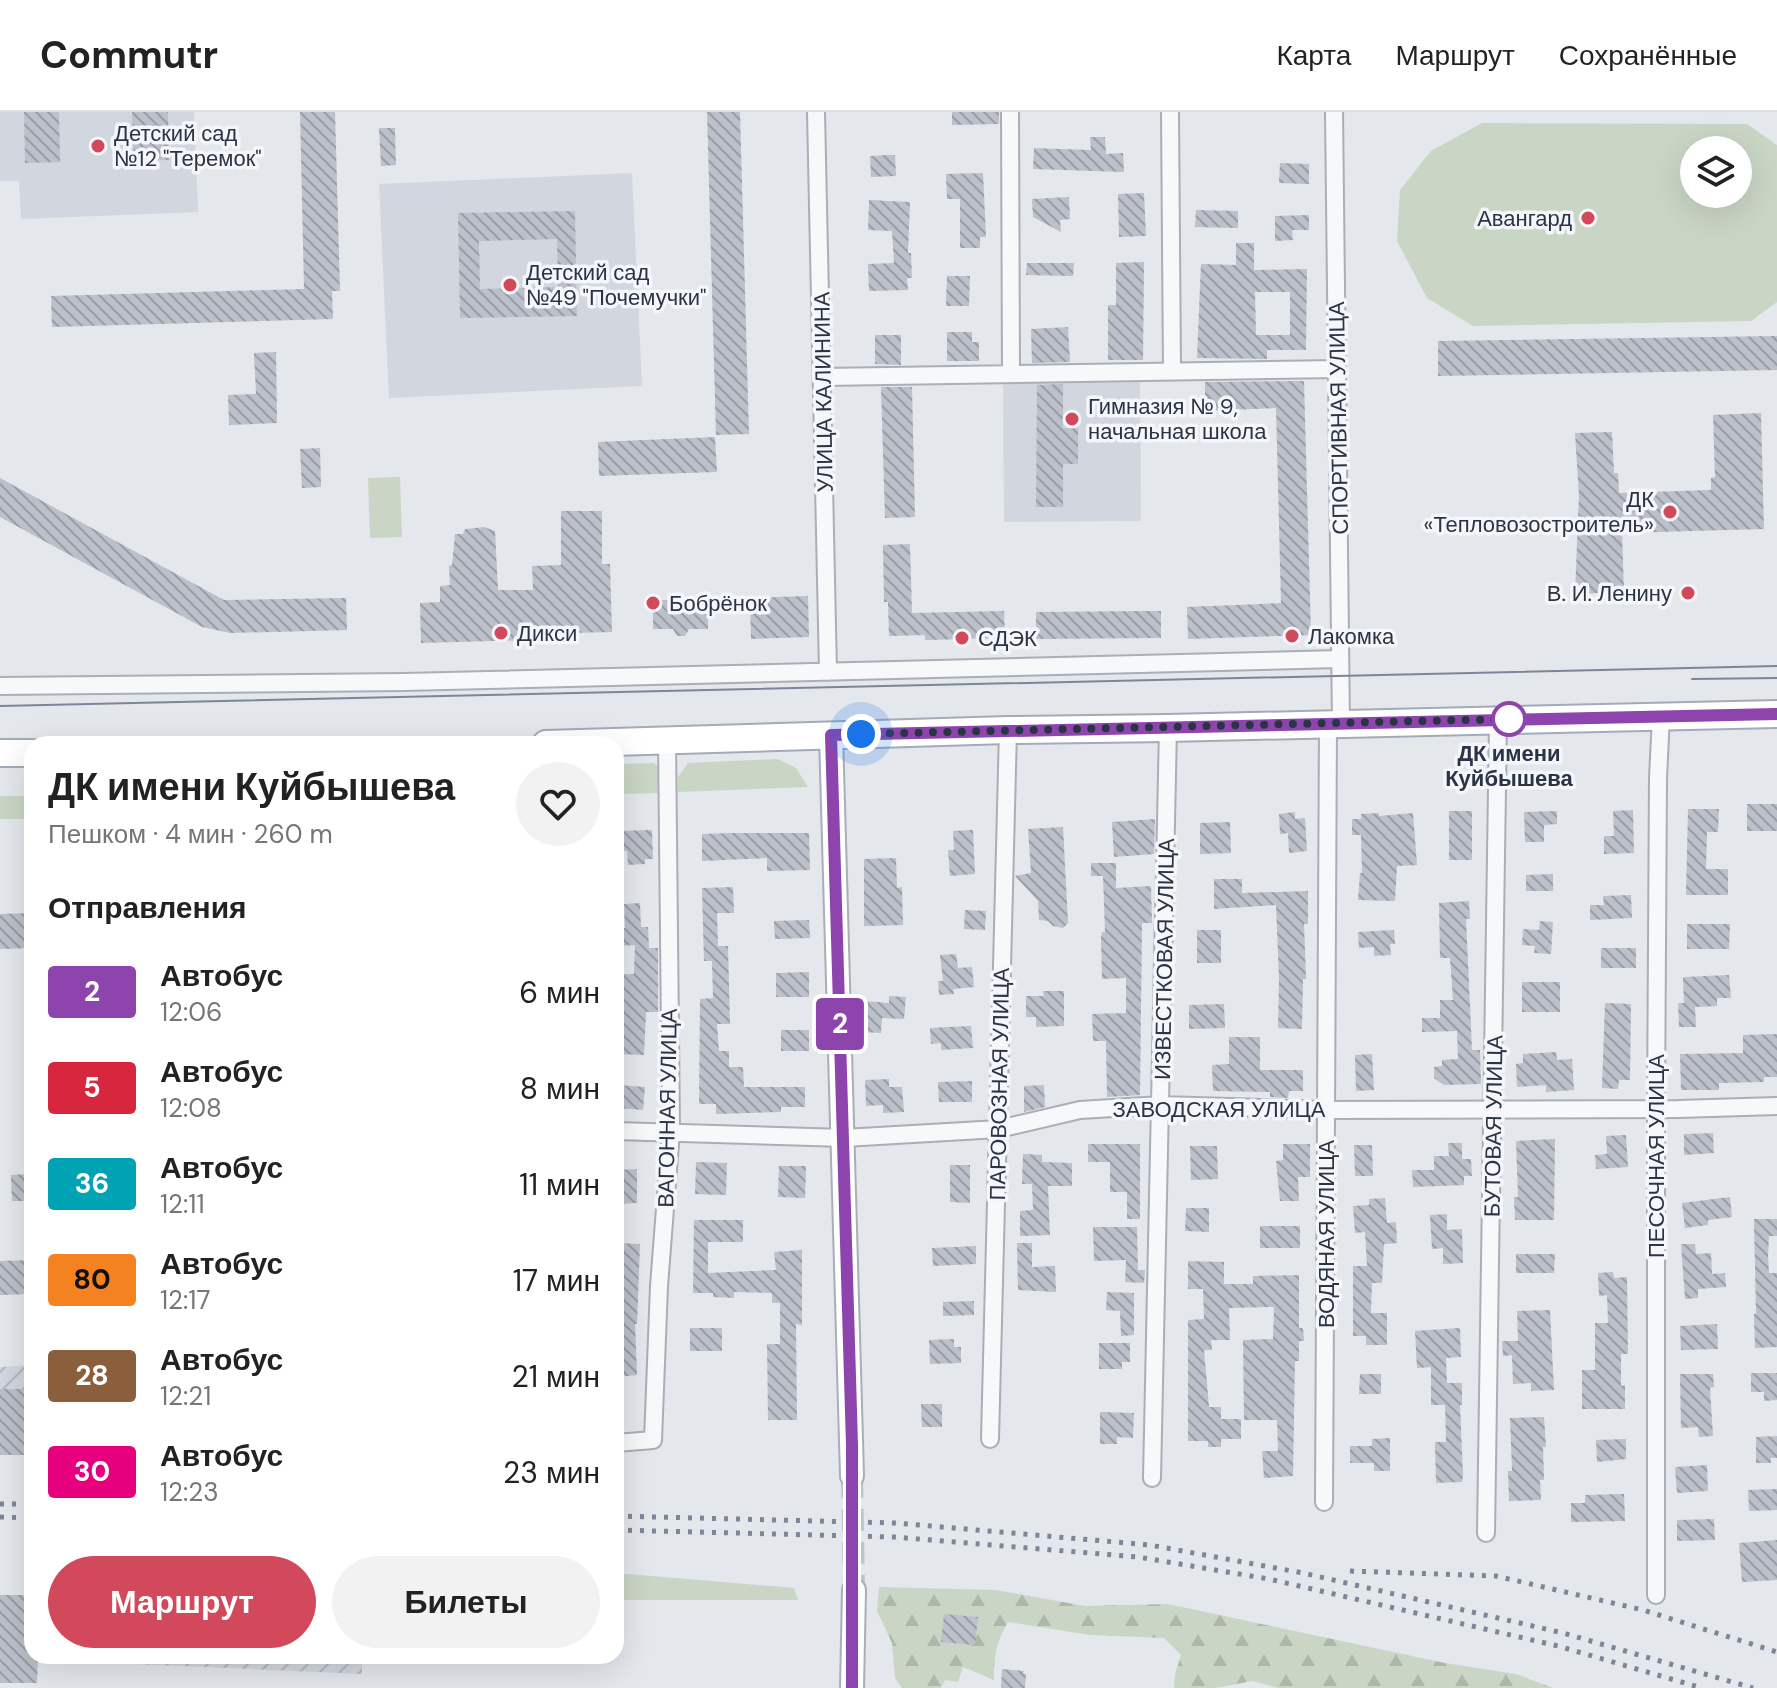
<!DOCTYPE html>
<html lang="ru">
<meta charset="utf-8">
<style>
body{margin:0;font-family:"DM Sans",sans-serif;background:#f2f2f2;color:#222;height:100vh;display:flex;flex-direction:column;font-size:30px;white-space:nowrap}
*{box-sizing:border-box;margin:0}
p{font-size:26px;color:#767676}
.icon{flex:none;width:44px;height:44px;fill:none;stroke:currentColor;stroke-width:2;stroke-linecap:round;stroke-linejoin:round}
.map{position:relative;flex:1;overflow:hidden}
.sheet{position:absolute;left:24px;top:624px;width:600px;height:928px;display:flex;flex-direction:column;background:#fff;border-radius:24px;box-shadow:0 8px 32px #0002}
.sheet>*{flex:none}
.badge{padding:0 16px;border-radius:6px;font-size:28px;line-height:52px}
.tools{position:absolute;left:1680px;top:24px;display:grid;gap:16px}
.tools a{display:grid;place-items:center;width:72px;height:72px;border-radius:50%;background:#fff;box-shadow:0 8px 32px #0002;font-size:40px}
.you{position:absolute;width:40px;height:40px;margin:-20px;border:6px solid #fff;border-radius:50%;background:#1a73e8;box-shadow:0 0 0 12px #1a73e833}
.map>.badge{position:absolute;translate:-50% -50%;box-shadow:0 0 0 4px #fff}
h2{padding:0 24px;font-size:30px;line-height:72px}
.round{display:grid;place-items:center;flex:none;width:84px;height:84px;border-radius:42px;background:#f2f2f2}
.summary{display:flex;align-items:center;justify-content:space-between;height:136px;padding:0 24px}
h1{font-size:38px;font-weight:800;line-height:60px}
.primary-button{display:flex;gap:16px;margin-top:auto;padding:16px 24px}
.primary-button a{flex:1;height:92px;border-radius:48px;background:#d1495b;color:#fff;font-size:32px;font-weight:800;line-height:92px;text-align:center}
.primary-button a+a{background:#f2f2f2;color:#222}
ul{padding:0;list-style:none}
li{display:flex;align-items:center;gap:24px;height:96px;padding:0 24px}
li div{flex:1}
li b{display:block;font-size:30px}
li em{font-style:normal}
li .badge{min-width:88px;font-weight:700;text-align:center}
header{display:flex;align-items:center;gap:48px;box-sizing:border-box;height:112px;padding:0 40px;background:#fff;border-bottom:2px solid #e0e0e0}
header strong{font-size:38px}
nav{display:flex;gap:44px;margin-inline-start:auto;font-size:28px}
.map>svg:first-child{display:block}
.built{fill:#d2d6de}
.industrial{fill:url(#industrial-furrows)}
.grass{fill:#c9d6c5;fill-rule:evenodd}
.forest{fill:url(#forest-firs)}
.building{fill:url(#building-back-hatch);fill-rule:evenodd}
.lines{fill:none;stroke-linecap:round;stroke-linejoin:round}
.secondary-tunnel{stroke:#bfc3cb;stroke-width:22;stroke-dasharray:22 11;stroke-linecap:butt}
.minor-casing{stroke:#a9aeb7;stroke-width:20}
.secondary-casing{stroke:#a9aeb7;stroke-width:26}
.primary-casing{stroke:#a3abb8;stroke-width:30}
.minor{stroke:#f7f8fa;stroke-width:16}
.secondary{stroke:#fff;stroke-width:22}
.primary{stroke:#fff;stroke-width:26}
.tram{stroke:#7d8696;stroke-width:2}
.rail{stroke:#7d8696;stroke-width:5;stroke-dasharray:4 8;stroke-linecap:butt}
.line-casing{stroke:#fff;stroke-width:18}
.line{stroke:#8e44ad;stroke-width:12}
.walk{stroke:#2b3445;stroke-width:8;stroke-dasharray:0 14.4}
.poi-dot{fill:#d1495b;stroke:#f4f6f9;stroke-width:3}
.stop-dot{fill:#fff;stroke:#8e44ad;stroke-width:4}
.labels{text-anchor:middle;stroke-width:7;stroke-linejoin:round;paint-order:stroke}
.poi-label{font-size:22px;fill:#2b3445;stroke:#f4f6f9;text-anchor:start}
.street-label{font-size:22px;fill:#2b3445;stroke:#f4f6f9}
.stop-label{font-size:22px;font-weight:bold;fill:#2b3445;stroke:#f4f6f9}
</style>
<header>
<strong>Commutr</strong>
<nav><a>Карта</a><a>Маршрут</a><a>Сохранённые</a></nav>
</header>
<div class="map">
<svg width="1777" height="1576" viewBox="0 0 1777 1576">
<defs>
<pattern id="industrial-furrows" width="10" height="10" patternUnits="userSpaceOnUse" patternTransform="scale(2)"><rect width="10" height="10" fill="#d2d6de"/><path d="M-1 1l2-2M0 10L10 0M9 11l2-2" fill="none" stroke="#b4b8c0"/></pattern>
<pattern id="forest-firs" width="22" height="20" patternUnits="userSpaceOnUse" patternTransform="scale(2)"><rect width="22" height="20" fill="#c9d6c5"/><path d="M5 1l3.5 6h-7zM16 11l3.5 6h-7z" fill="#adb8ab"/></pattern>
<pattern id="building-back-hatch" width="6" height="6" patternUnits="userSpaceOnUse" patternTransform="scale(2)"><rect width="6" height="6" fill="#bbc0ca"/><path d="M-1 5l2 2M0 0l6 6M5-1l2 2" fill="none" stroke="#989da6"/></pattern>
</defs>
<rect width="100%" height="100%" fill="#e4e7ec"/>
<!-- built -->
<path class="built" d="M0,0H194L198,100L21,107L19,69H0Z
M632,61L642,274L389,286L379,72Z
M1140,270L1141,409L1004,410L1003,271Z"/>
<!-- industrial -->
<path class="industrial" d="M32,1253V1343H0V1255Z
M112,1544H362V1562L112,1551Z"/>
<!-- grass -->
<path class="grass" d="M1482,11L1747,12L1777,33V190L1751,209L1473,214L1427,186L1397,129L1400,78L1431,39ZM1738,38V82H1694V38Z
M400,365L402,425L370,426L368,366Z
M778,647L796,656L808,675L678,680V665L688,651Z
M654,651L662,658V681L616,682V652Z
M0,684H32V707H0Z
M616,1461L794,1476L798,1488H616Z"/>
<!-- forest -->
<path class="forest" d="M879,1475L996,1478L1085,1494L1168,1492L1445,1551L1516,1562L1553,1576H1279L1252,1569L1216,1576H1174L1175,1562L1181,1543L1164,1526L1090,1523L1008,1510C996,1530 994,1545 994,1568L963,1555L958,1570L945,1568L941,1576H902L895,1566L892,1531L877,1499Z"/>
<!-- building -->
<path class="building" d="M24,0H59L60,50L25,51Z
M132,0H168L169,48L134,49Z
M300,0H335L340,179H332L333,207L52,215L51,184L304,177Z
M707,0H740L749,322L716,323Z
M952,0H999V12L952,13Z
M379,16H395L396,53L381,54Z
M1090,25H1105L1106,42L1123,41L1124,60L1033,57L1034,36L1091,38Z
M887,43H895L896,64L871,65L870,44Z
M1280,51L1309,52V72L1279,71Z
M983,61L986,125H980V136H960V87H947L946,62Z
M1144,81L1146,124L1119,125L1118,82Z
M1069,85L1070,107L1060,108L1061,120L1033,105L1032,87Z
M869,88L910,90L908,141H911L912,166H907L908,178L869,179L868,152L894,151L892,119L868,118Z
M1196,98L1238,99V116L1195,115Z
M575,99L577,204L460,206L458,101ZM557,127L558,175L480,177L479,129Z
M1309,103V118H1292L1293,128L1275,129V104Z
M1236,131H1254V158L1307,157L1306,238H1267V247L1197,246L1201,152L1236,153ZM1255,180H1290V223H1256Z
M1144,150L1143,248H1108V193H1116V151Z
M1027,151H1074L1073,164L1026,163Z
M947,164H970L969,194H946Z
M1068,215L1070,250L1032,251L1031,217Z
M947,220H972V230H979V249H947Z
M875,223H901V253L875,252Z
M1777,224V258L1438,264V229Z
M276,240L277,311L229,313L228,283L256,282L254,241Z
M1304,269L1311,523L1188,527L1187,495L1281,491L1276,296L1205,299V270Z
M1063,272V316H1078V352H1063V395H1036L1037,273Z
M881,275H912L915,405L885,406Z
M1761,301L1764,417L1622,421L1624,480L1575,482L1579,383L1575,321L1612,320L1614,361H1618L1619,381L1711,378V366L1715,365L1713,303Z
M715,325L717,360L599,364L598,330Z
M320,336L321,375L302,376L300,337Z
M0,366L224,488L346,486L347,518L230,521L202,515L0,405Z
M561,399H602V452H610L612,520L533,522V528L421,531L420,491L440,490V474L450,473L449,454L452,453L455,422H463L465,417L484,415L495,419L498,478H533L532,454L561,453Z
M910,432L912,501L1004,499L1005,526L925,528V523L889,524L888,490H884L883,433Z
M808,484L809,525L751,527L750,486Z
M653,488H708V517H689L685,524H677L673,517H653Z
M1145,499H1161V526L1036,527V500Z
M1747,692H1777V719H1747Z
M1688,697H1719L1718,720H1707L1706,757H1728V783H1686Z
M1633,698L1634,741L1604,742V724H1614L1613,699Z
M1449,699H1472V748H1449Z
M1557,699V712L1544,713V730H1525L1524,700Z
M1295,700V707L1305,706L1307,739L1289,741L1288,721L1280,722L1279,702Z
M1379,701V704L1413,701L1417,753L1397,754L1395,789L1358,788L1360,761H1362L1361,723H1352V707H1361V702Z
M1155,707L1154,742L1114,745L1112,710Z
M1230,710L1231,741L1200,742V711Z
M1063,715L1068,811L1063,816L1053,814L1048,809L1039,808L1038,789L1015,764L1031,761L1028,717Z
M652,718L653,747H645V752L628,753L627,739H616V719Z
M973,718L975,762L950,764L948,738H954L953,719Z
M731,721H809L810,758L767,759V746L702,749V722Z
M896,746L897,776L902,775L903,813L864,814V747Z
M1091,751H1116V776L1151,774L1152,811H1142L1140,983L1107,985L1106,929H1093L1092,902L1126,901V866L1102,867L1101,825L1102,820H1105L1103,764H1091Z
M1553,762V779H1526V763Z
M1214,767H1242V781L1308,779V812H1304L1306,867H1303L1302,917L1278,916L1279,867L1276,793L1214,797Z
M733,775L734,801H717L718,834H728L730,912H717L719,939H729V955H743L744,975H805V995H781V1000L716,1002V992H699L700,887L713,886L712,849H704L702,776Z
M1631,783L1632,806L1590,808V793H1604L1603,784Z
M1469,789L1470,807H1466L1472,938H1480L1481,972L1444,973L1434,966V955L1442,954V948L1458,947L1457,919L1422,920V906H1440V888H1453L1450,846H1440L1439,791Z
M640,791L641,815H648L649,836H658V900H646L644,943L616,942V862H634L635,833L616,834V816H625L624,792Z
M965,798L986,799L985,818L964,817Z
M32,801V836L0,837V802Z
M809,808L810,826L775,827L774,809Z
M1540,809L1553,810L1551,842L1534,841L1535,834L1522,833L1523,817L1539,818Z
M1687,812H1730L1729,837H1687Z
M1197,818H1221V851H1197Z
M1394,818L1395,832H1390L1391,843L1374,844V835L1359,836L1358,820Z
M1601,836H1636V856H1601Z
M956,842L958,856L972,855L974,875L953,877L954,882L939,883L938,869H943L940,843Z
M809,860V885H776V861Z
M1729,863L1731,886H1717V894L1695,895L1696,915H1679L1678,891H1684L1683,865Z
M1522,870H1560V900H1522Z
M1043,879H1064V914L1036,915V905H1026V884H1044Z
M889,884L906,885L904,907L882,906L881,921L862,920L864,889L889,891Z
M1605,891L1631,892L1630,968H1619L1618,977L1602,976Z
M1224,892L1225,916L1189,917V893Z
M971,914L973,936L941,938V931L931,932L930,916Z
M781,918H809V939H781Z
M1777,922V965H1764V970L1719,971V978H1681L1680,942L1743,941V923Z
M1229,925H1260V958H1303V979H1289L1288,986L1270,985V980L1213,979L1212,953L1229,952Z
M1556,940L1557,948L1572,947L1574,978L1546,980V973L1517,975L1516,952L1523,951V942Z
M1372,942L1374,978L1356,979L1355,943Z
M889,967V975H902L904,1000L883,1001V993L866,994L865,968Z
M972,969V990H939L938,970Z
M618,973L645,975L643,998L617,996Z
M1044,973L1045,995L1024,1000V974Z
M1713,1021L1714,1041L1684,1043V1022Z
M1626,1023L1628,1055L1596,1057L1595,1043L1607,1042L1606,1024Z
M1555,1027L1554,1108H1515L1514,1085H1518L1516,1029Z
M1448,1031H1462V1047H1471L1472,1064H1464V1073L1413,1075L1412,1058H1434V1044H1449Z
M1088,1032H1140V1107H1127V1080H1110V1050H1088Z
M1283,1032H1310V1065H1298L1299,1089H1280L1276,1049L1283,1048Z
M1354,1033H1372L1373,1064H1355Z
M1190,1034H1217L1218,1067L1191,1068Z
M1023,1042L1042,1043V1050L1072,1051V1074H1048L1050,1123L1020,1124V1099L1033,1098L1032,1072H1022Z
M696,1050L727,1051L726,1083L695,1082Z
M950,1053H970V1091L950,1090Z
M779,1054H806L805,1086L778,1085Z
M637,1057V1091L616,1092V1058Z
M27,1062L28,1089H12L11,1063Z
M1730,1085L1732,1105L1708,1108V1113L1685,1116L1682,1091Z
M1385,1086L1387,1111L1396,1110L1397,1131L1384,1132L1382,1171H1372L1371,1201H1387V1233H1366V1224H1353V1154H1367L1365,1120L1355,1121L1353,1094L1369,1093V1087Z
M1186,1096H1209V1120L1185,1119Z
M1447,1102V1118L1462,1117L1463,1151L1443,1152V1136L1432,1137L1430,1103Z
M1754,1107H1777V1124H1769L1768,1144L1769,1161H1777V1235L1755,1236L1754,1202H1756Z
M694,1108H743V1130H708V1161L776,1158L774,1140L802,1138V1213L796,1212L797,1308H768L767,1232H780V1191H772V1181L734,1180V1186L713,1185V1181H693Z
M1260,1114H1300V1136H1260Z
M1093,1115H1137L1138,1158H1145L1144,1171L1125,1170L1126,1148L1094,1149Z
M619,1131L640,1132L637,1212H635L637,1263L616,1265Z
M1017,1131H1032V1155L1055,1154L1056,1180L1018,1178Z
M1681,1132H1695L1696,1142L1711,1141L1712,1162L1725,1161L1726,1175L1698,1177V1186L1685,1187Z
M976,1134V1152L933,1154L932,1136Z
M1516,1142H1555L1554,1161H1516Z
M32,1148V1182L0,1183V1149Z
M1188,1149L1224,1150V1172H1253V1164L1299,1163V1216H1303L1304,1229H1299V1249H1295L1293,1364L1264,1366L1262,1339H1278L1277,1308H1244L1243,1228L1273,1227L1274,1195L1229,1196L1230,1228H1211L1212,1238H1204L1209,1295H1221V1307H1241V1327H1221V1335H1208V1329H1188V1208L1204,1207L1203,1177H1188Z
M1613,1160L1614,1166L1627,1165L1628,1242H1621V1274L1625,1273V1297H1582V1258H1595V1211H1608L1607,1183L1599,1184L1598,1161Z
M1107,1180L1134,1181V1223L1121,1224L1120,1199L1106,1198Z
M974,1189V1203L943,1204V1190Z
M1550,1198L1554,1278L1531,1279V1271L1513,1272L1512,1243L1503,1244L1502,1229H1518L1517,1199Z
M1717,1212L1718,1237L1681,1238L1680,1214Z
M690,1216H722V1239H690Z
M1460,1216L1461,1245L1446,1246L1447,1271H1462V1293H1460L1463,1363L1462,1370L1436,1371L1435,1330H1446L1445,1293H1431V1255L1417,1256L1415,1219Z
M954,1227V1235H961V1251L930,1252L929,1228Z
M1099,1231H1130V1250H1122V1257H1099Z
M1751,1261H1777V1288L1764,1289V1280H1751Z
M1360,1262H1381V1282H1359Z
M1680,1262H1713L1714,1275L1710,1276L1713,1324L1699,1325L1698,1315L1681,1316Z
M0,1277H32V1343H0Z
M921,1292H942V1315H922Z
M1100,1300L1134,1301L1133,1326L1117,1325V1332H1100Z
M1544,1305L1546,1335H1543L1544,1368H1540L1541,1388L1509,1389L1508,1359H1512L1510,1306Z
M1777,1324V1346H1771V1351H1756V1325Z
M1390,1326V1359H1374V1351H1350V1334H1372V1327Z
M1626,1327V1347L1597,1350L1596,1328Z
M1707,1353L1708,1379L1677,1381L1675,1355Z
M1777,1377V1398L1749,1399L1748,1378Z
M1624,1382L1625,1409L1571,1410V1391H1585V1383Z
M1714,1407L1715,1428L1677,1429V1408Z
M1777,1428V1468L1742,1470L1739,1431Z
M0,1483H32V1544H38L37,1571H0Z
M944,1502L978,1505L975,1533L941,1530Z
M1002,1557L1024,1559L1023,1562H1026L1025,1576H1001Z"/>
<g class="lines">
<!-- secondary-tunnel -->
<path class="secondary-tunnel" d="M852,1364L854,1478"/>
<defs>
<path id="minor" d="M816,0L828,560
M1010,0L1011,262
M1170,0L1172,260
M1334,0L1341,613
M823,265L1337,257
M0,574L404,570L1340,547
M616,1019L844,1026L999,1017L1080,998L1161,993L1326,998L1678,997L1777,994
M990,1327L1008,618
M616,1331L653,1328L659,1174L671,1019L667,627
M1152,1366L1168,616
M1324,1390L1328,613
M1486,1421L1498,608
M1656,1483V997L1658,666L1661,604"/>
<path id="secondary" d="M831,623L852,1364
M852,1576L854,1478"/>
<path id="primary" d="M546,632L1008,618L1168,616L1777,602
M0,641H32"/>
</defs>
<!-- minor casing -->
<use href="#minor" class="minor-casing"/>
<!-- secondary casing -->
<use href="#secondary" class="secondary-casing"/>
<!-- primary casing -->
<use href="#primary" class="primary-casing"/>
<!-- minor -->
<use href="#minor" class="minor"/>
<!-- secondary -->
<use href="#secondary" class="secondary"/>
<!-- primary -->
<use href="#primary" class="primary"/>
<!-- tram -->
<path class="tram" d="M1692,567L1777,566
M0,594L1777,554"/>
<!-- rail -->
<path class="rail" d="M0,1392H32
M616,1404L896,1411L1150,1433L1303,1461L1563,1521L1753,1576
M0,1405L32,1406
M616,1418L894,1425L1138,1445L1269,1467L1558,1534L1702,1576
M1350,1459L1496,1464L1643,1498L1777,1540"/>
</g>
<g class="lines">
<defs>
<path id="line" d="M852,1576V1333L831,623L1777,602"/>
</defs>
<!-- line casing -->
<use href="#line" class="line-casing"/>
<!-- line -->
<use href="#line" class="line"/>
<!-- walk -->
<path class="walk" d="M861,622L1509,607"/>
</g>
<!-- markers -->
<g class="poi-dot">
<circle cx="98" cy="34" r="8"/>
<circle cx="1588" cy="106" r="8"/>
<circle cx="510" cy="173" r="8"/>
<circle cx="1072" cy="307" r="8"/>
<circle cx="1670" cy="400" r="8"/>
<circle cx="1688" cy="481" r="8"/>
<circle cx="653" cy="491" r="8"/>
<circle cx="501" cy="521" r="8"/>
<circle cx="1292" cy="524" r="8"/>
<circle cx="962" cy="526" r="8"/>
</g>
<circle class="stop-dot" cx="1509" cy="607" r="16"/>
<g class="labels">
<!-- poi labels -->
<g class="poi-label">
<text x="114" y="29">Детский сад<tspan x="114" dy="25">№12 "Теремок"</tspan></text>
<text x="1572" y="114" text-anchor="end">Авангард</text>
<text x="526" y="168">Детский сад<tspan x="526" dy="25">№49 "Почемучки"</tspan></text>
<text x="1088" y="302">Гимназия № 9,<tspan x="1088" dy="25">начальная школа</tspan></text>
<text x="1654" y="395" text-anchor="end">ДК<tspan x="1654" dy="25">«Тепловозостроитель»</tspan></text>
<text x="1672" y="489" text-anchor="end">В. И. Ленину</text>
<text x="669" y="499">Бобрёнок</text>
<text x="517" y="529">Дикси</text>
<text x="1308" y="532">Лакомка</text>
<text x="978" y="534">СДЭК</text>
</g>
<!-- street labels -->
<g class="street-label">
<text transform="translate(823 280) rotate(-91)" y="8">УЛИЦА КАЛИНИНА</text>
<text transform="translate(1338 306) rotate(-91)" y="8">СПОРТИВНАЯ УЛИЦА</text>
<text transform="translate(1164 847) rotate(-89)" y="8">ИЗВЕСТКОВАЯ УЛИЦА</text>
<text transform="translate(999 972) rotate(-89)" y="8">ПАРОВОЗНАЯ УЛИЦА</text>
<text transform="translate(667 996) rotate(-89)" y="8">ВАГОННАЯ УЛИЦА</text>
<text x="1219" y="1005">ЗАВОДСКАЯ УЛИЦА</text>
<text transform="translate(1493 1014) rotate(-89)" y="8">БУТОВАЯ УЛИЦА</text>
<text transform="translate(1656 1044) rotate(-90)" y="8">ПЕСОЧНАЯ УЛИЦА</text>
<text transform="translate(1326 1122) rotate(-90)" y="8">ВОДЯНАЯ УЛИЦА</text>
</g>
<!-- stop labels -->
<g class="stop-label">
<text x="1509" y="649">ДК имени<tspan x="1509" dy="25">Куйбышева</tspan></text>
</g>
</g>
</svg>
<div class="tools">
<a><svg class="icon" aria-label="layers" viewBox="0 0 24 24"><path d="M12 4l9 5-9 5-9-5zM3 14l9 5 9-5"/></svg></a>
</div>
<div class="you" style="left:861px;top:622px"></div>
<b class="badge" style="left:840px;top:912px;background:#8e44ad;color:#fff">2</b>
<section class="sheet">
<div class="summary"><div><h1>ДК имени Куйбышева</h1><p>Пешком · 4 мин · 260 m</p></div><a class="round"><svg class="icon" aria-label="heart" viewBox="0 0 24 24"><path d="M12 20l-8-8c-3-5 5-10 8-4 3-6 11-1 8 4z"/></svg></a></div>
<h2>Отправления</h2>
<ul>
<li><span class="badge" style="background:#8e44ad;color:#fff">2</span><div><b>Автобус</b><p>12:06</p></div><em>6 мин</em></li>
<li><span class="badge" style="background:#d7263d;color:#fff">5</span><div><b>Автобус</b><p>12:08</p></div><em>8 мин</em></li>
<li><span class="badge" style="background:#00a3b4;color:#fff">36</span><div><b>Автобус</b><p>12:11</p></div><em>11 мин</em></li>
<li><span class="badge" style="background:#f58220;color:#111">80</span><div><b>Автобус</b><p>12:17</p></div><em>17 мин</em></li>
<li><span class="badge" style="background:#8b5e3c;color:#fff">28</span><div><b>Автобус</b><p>12:21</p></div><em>21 мин</em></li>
<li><span class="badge" style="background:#e6007e;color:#fff">30</span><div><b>Автобус</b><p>12:23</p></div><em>23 мин</em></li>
</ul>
<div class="primary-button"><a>Маршрут</a><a>Билеты</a></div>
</section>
</div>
